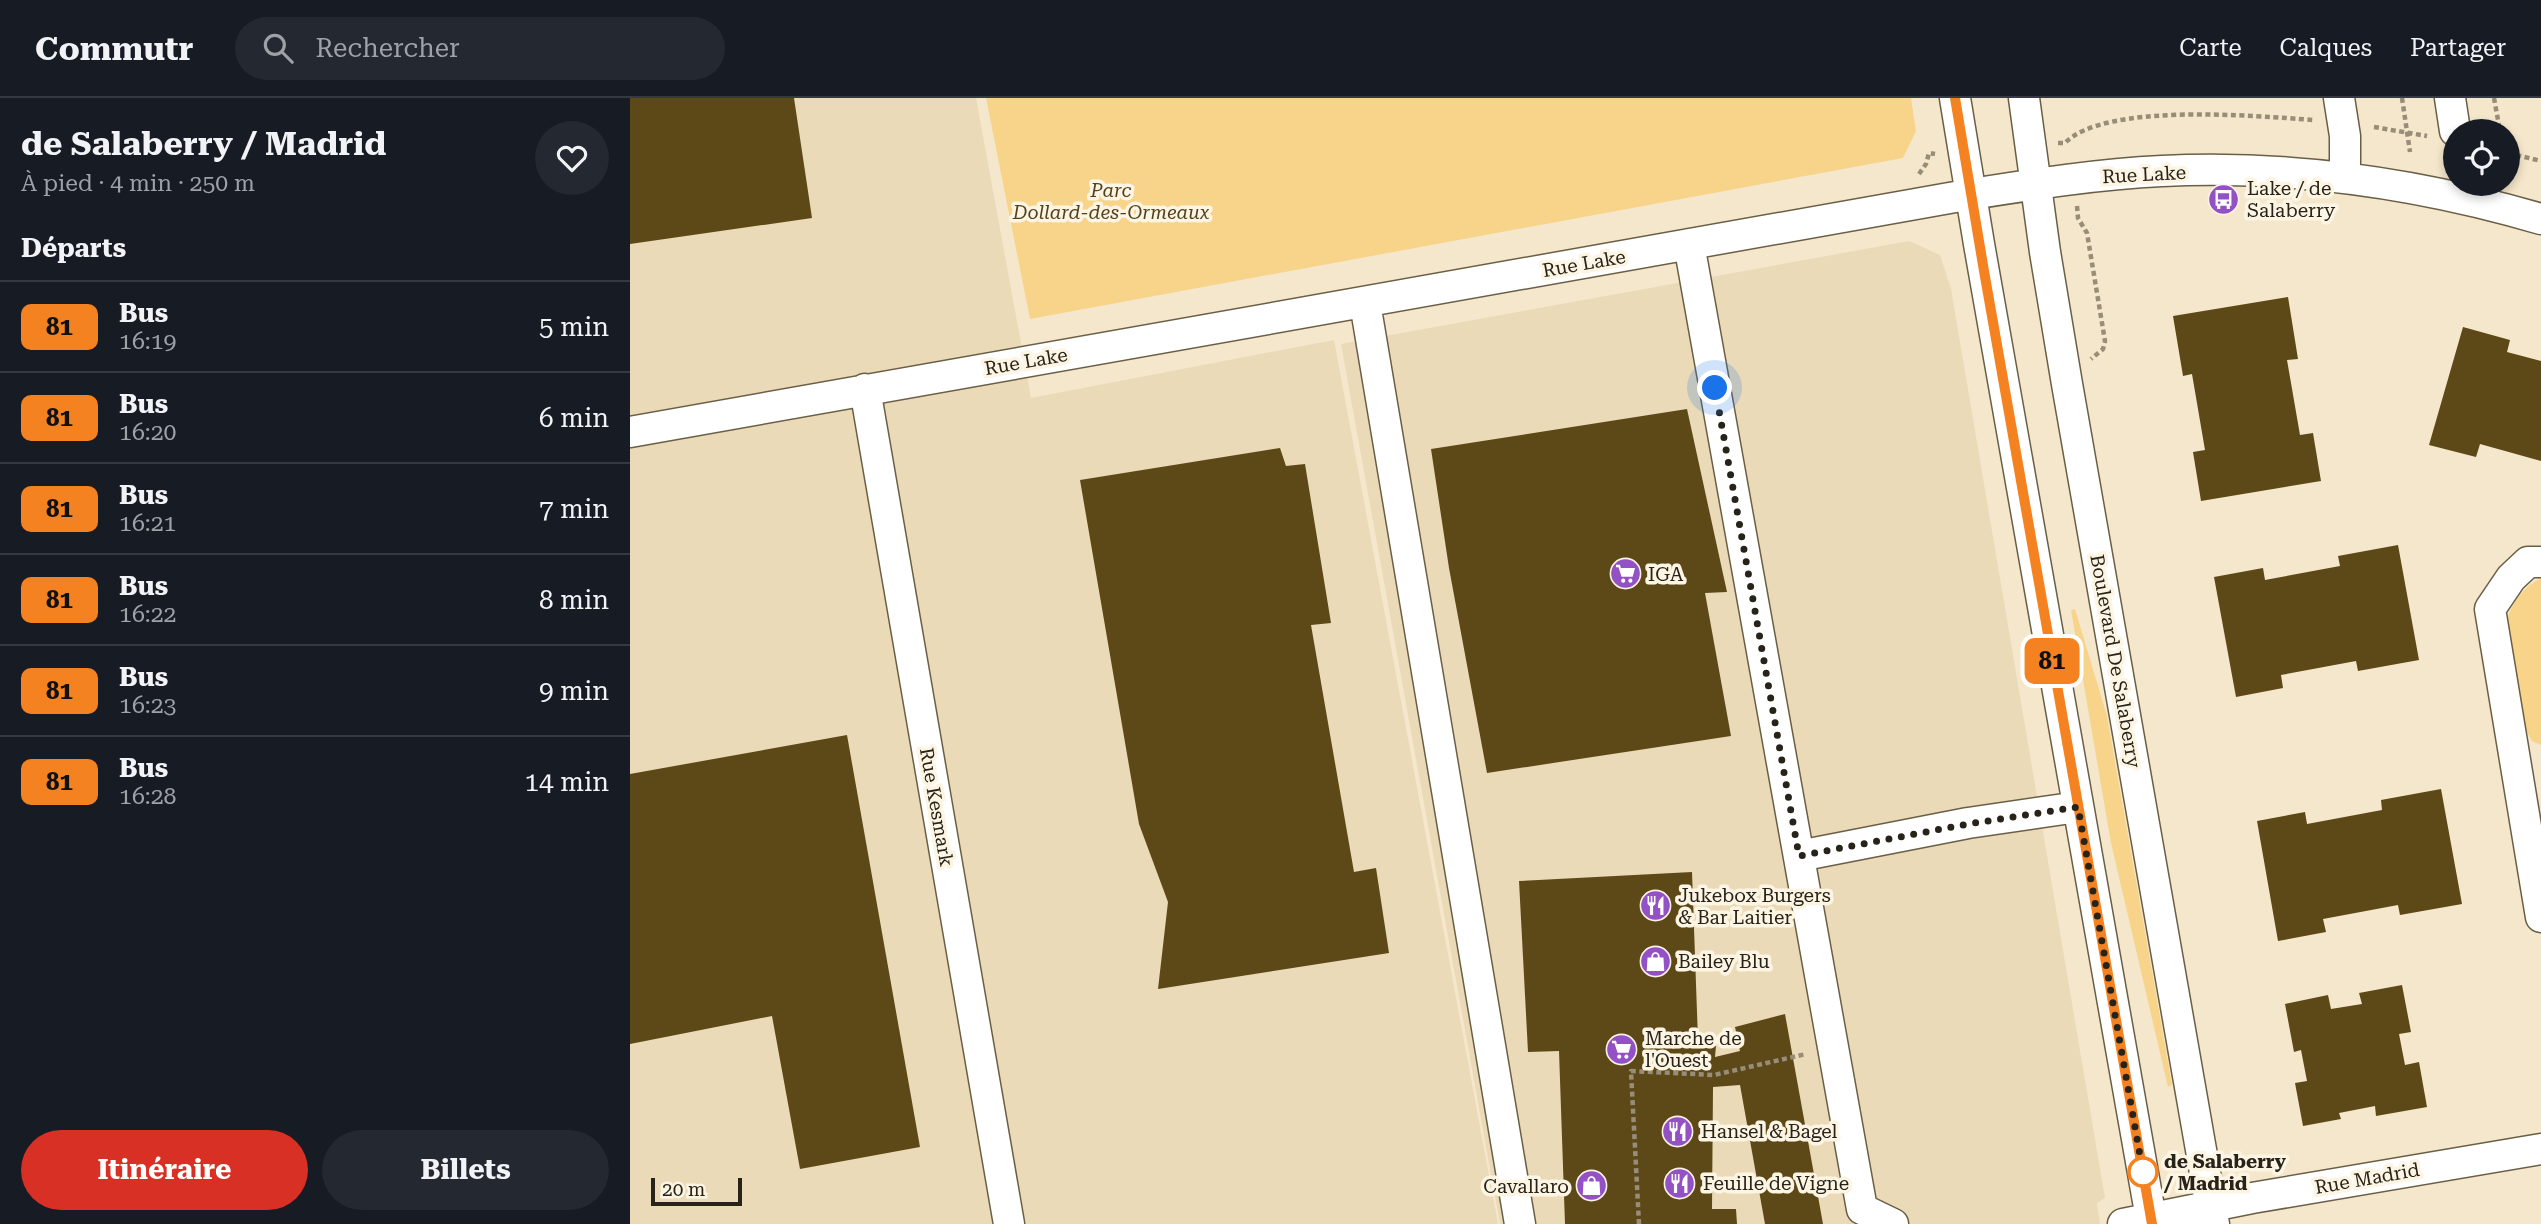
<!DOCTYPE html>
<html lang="fr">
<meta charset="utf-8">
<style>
body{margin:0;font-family:"Roboto Serif",serif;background:#242831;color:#f1f3f6;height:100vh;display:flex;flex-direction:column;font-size:26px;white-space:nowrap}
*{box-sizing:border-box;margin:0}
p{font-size:23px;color:#9ea1a6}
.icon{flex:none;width:38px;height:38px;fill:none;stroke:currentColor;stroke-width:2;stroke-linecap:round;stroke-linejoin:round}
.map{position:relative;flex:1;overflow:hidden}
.panel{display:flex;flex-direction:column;background:#171b24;width:630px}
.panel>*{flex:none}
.badge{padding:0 14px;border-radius:10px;font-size:24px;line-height:46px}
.fabs{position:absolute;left:1813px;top:21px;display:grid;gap:14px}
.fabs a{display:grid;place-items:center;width:77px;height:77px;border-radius:50%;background:#171b24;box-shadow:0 4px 10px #0003;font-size:35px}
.scale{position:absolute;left:21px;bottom:18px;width:91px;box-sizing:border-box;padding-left:7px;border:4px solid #282319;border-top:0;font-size:19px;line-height:24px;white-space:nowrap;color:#282319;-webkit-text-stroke:5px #fdf5e4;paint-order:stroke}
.you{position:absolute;width:35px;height:35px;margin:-18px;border:5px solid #fff;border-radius:50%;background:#1a73e8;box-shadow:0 0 0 10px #1a73e833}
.map>.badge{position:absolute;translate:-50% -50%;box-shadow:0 0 0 4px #fff}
h2{padding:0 21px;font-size:26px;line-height:63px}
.round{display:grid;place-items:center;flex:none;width:74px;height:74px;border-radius:37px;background:#242831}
.headline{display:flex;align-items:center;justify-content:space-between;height:119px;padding:0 21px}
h1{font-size:33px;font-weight:700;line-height:52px}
.primary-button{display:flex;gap:14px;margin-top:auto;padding:14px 21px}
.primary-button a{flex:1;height:80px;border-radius:42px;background:#d93025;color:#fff;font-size:28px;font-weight:700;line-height:80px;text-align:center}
.primary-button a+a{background:#242831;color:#f1f3f6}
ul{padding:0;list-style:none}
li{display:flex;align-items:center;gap:21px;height:91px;padding:0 21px;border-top:2px solid #363941}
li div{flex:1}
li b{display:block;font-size:26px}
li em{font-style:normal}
li .badge{min-width:77px;font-weight:700;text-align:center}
header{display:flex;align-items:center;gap:42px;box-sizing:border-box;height:98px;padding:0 35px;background:#171b24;border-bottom:2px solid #363941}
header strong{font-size:33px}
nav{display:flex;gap:38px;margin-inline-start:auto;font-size:24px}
.search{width:490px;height:63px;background:#242831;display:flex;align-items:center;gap:18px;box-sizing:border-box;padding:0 24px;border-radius:38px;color:#9ea1a6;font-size:26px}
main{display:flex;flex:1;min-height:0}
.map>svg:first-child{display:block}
.built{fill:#ebdab7}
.green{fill:#f7d48a}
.building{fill:#5d4818}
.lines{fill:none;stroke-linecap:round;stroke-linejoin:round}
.minor-casing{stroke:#6a5f46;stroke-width:33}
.path{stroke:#978d79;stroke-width:4.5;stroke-dasharray:5 3.5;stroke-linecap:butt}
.minor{stroke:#fff;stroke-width:30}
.line-casing{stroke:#fff;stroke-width:16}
.line{stroke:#f58220;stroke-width:10}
.walk{stroke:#282319;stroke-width:7;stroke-dasharray:0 12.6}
.stop-dot{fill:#fff;stroke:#f58220;stroke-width:3.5}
.labels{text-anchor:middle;stroke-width:7;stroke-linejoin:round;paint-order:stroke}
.street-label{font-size:19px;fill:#282319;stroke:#fdf5e4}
.poi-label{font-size:19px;fill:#282319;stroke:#fdf5e4;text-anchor:start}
.park-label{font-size:19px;font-style:italic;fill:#52411b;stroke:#fdf5e4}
.stop-label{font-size:19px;font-weight:bold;fill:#282319;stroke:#fdf5e4;text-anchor:start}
</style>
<header>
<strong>Commutr</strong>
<div class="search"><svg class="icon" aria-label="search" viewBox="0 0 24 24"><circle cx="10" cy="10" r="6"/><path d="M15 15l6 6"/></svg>Rechercher</div>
<nav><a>Carte</a><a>Calques</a><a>Partager</a></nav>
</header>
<main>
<section class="panel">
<div class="headline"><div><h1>de Salaberry / Madrid</h1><p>À pied · 4 min · 250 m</p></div><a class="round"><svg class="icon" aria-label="heart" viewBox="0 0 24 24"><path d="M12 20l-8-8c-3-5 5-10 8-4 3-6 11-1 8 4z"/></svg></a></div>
<h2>Départs</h2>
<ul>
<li><span class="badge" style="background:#f58220;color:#111">81</span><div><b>Bus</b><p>16:19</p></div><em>5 min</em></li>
<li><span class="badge" style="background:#f58220;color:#111">81</span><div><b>Bus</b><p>16:20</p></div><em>6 min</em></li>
<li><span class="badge" style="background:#f58220;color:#111">81</span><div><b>Bus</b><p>16:21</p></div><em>7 min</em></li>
<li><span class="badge" style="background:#f58220;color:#111">81</span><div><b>Bus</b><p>16:22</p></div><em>8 min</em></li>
<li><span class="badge" style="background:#f58220;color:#111">81</span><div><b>Bus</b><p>16:23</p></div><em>9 min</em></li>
<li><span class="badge" style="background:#f58220;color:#111">81</span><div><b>Bus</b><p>16:28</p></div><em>14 min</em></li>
</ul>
<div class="primary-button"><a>Itinéraire</a><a>Billets</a></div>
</section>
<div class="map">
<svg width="1911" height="1126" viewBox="0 0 1911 1126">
<rect width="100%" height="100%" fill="#f5e7cb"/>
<!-- built -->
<path class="built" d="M0,0H346L401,300L704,242L868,1126H0Z
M1279,143L1310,157L1321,191L1475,1100L1467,1105L1470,1126H870L711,246Z"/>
<!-- green -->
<path class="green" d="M356,0H1281L1286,33L1273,60L400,221Z
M1911,480V647L1902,643L1895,630L1876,523C1883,504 1893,489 1911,480Z
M1445,511L1477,618L1542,987L1538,989L1481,745L1441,512Z"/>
<!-- building -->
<path class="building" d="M0,0H164L182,120L0,146Z
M1658,199L1668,261L1657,262L1670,337L1683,335L1691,383L1571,403L1563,354L1575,352L1562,276L1553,278L1543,218Z
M1833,229L1880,242L1877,254L1911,263V363L1850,346L1846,359L1799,347Z
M1057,311L1097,494L1075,495L1101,638L857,675L819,470L801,351Z
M650,350L656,368L675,366L701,525L681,527L724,774L746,770L759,855L528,891L538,804L509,726L450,382Z
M1768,447L1789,562L1728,573L1726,563L1651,577L1653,590L1606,599L1584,479L1633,470L1635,482L1710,468L1708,458Z
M217,637L290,1049L170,1071L142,918L0,946V676Z
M1811,691L1832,806L1770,817L1768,807L1693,821L1696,834L1648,843L1627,723L1675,714L1677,726L1752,712L1751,702Z
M1062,774L1068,942L1086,948L1085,959L1110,953L1105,929L1155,916L1193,1126H1135L1110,987L1083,989L1082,1111H1106L1107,1126H935L929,953L898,954L889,783Z
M1772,887L1781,934L1769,936L1775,967L1789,964L1797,1009L1746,1018L1745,1008L1709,1015L1711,1021L1673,1028L1665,985L1677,983L1671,952L1664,954L1655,906L1698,897L1701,911L1732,906L1729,895Z"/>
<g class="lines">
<defs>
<path id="minor" d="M1325,0L1349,146L1522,1126
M1394,0L1415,154L1437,286L1584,1126
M1709,0L1715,38V80
M1820,0L1825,33
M1059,146L1232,1111L1263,1126
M735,205L890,1126
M235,291L379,1126
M0,334L1342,96C1405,86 1468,76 1532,73C1660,67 1788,85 1911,121
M1911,464H1898L1881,480L1860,511L1911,819
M1169,758L1338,725L1448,709
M1493,1126L1622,1100L1911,1051"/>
</defs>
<!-- minor casing -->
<use href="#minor" class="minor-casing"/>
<!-- path -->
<path class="path" d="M1772,0L1780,54
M1864,0L1870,33
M1744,29L1797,38
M1428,45H1435C1475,4 1627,18 1683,22
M1878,55L1911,63
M1289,76L1296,66L1299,55L1305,56
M1447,108L1448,120L1457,135L1475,243L1473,251L1461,261
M1009,1126L1001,973L1084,977L1176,956"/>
<!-- minor -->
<use href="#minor" class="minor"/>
</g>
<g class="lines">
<defs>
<path id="line" d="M1325,0L1354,173L1522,1126"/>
</defs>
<!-- line casing -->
<use href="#line" class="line-casing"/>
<!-- line -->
<use href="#line" class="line"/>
<!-- walk -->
<path class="walk" d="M1085,290L1169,758L1338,726L1448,709L1513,1074"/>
</g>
<!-- icons -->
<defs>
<symbol id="bus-disc" viewBox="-11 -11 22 22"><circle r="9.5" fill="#9450c5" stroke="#fdf5e4"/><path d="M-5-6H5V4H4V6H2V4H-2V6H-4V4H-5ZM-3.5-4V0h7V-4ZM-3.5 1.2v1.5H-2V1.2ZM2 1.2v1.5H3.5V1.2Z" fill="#fff"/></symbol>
<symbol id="supermarket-disc" viewBox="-11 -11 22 22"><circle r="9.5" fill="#9450c5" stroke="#fdf5e4"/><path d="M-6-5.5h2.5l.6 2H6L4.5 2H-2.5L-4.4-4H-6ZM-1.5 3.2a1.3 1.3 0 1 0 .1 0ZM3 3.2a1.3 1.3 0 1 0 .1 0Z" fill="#fff"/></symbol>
<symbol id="restaurant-disc" viewBox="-11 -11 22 22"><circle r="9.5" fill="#9450c5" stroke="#fdf5e4"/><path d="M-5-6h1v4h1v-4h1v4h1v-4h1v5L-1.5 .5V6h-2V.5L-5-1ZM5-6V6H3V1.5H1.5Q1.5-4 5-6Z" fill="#fff"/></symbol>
<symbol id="shop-disc" viewBox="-11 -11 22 22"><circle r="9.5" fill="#9450c5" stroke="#fdf5e4"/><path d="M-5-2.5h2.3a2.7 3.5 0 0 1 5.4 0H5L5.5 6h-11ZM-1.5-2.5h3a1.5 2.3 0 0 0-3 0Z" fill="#fff"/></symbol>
</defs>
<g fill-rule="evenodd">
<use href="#bus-disc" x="1576" y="84" width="35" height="35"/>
<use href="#supermarket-disc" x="978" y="458" width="35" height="35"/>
<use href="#restaurant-disc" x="1008" y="790" width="35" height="35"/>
<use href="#shop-disc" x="1008" y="846" width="35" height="35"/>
<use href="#supermarket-disc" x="974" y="934" width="35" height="35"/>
<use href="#restaurant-disc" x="1030" y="1016" width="35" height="35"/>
<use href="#restaurant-disc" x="1032" y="1068" width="35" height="35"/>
<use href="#shop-disc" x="944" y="1070" width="35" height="35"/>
</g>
<!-- markers -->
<circle class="stop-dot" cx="1513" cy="1074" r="14"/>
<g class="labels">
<!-- street labels -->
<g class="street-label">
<text transform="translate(1514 76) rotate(-3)" y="7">Rue Lake</text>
<text transform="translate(954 165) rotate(-10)" y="7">Rue Lake</text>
<text transform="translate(396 263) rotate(-10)" y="7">Rue Lake</text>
<text transform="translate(1486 563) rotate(80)" y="7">Boulevard De Salaberry</text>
<text transform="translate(307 709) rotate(80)" y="7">Rue Kesmark</text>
<text transform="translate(1737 1080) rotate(-10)" y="7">Rue Madrid</text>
</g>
<!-- poi labels -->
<g class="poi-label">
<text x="1617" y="97">Lake / de<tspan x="1617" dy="22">Salaberry</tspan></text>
<text x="1018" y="483">IGA</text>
<text x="1048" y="804">Jukebox Burgers<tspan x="1048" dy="22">&amp; Bar Laitier</tspan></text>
<text x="1048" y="870">Bailey Blu</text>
<text x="1015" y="947">Marche de<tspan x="1015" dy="22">l'Ouest</tspan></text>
<text x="1071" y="1040">Hansel &amp; Bagel</text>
<text x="1073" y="1092">Feuille de Vigne</text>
<text x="939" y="1095" text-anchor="end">Cavallaro</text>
</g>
<!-- park labels -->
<g class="park-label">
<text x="481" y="99">Parc<tspan x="481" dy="22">Dollard-des-Ormeaux</tspan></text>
</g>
<!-- stop labels -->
<g class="stop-label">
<text x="1534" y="1070">de Salaberry<tspan x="1534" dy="22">/ Madrid</tspan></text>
</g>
</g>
</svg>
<div class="fabs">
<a><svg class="icon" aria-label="locate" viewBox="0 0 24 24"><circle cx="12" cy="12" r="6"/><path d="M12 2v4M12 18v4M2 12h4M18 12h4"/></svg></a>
</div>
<div class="scale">20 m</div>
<div class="you" style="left:1085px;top:290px"></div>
<b class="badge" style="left:1422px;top:563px;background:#f58220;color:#111">81</b>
</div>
</main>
